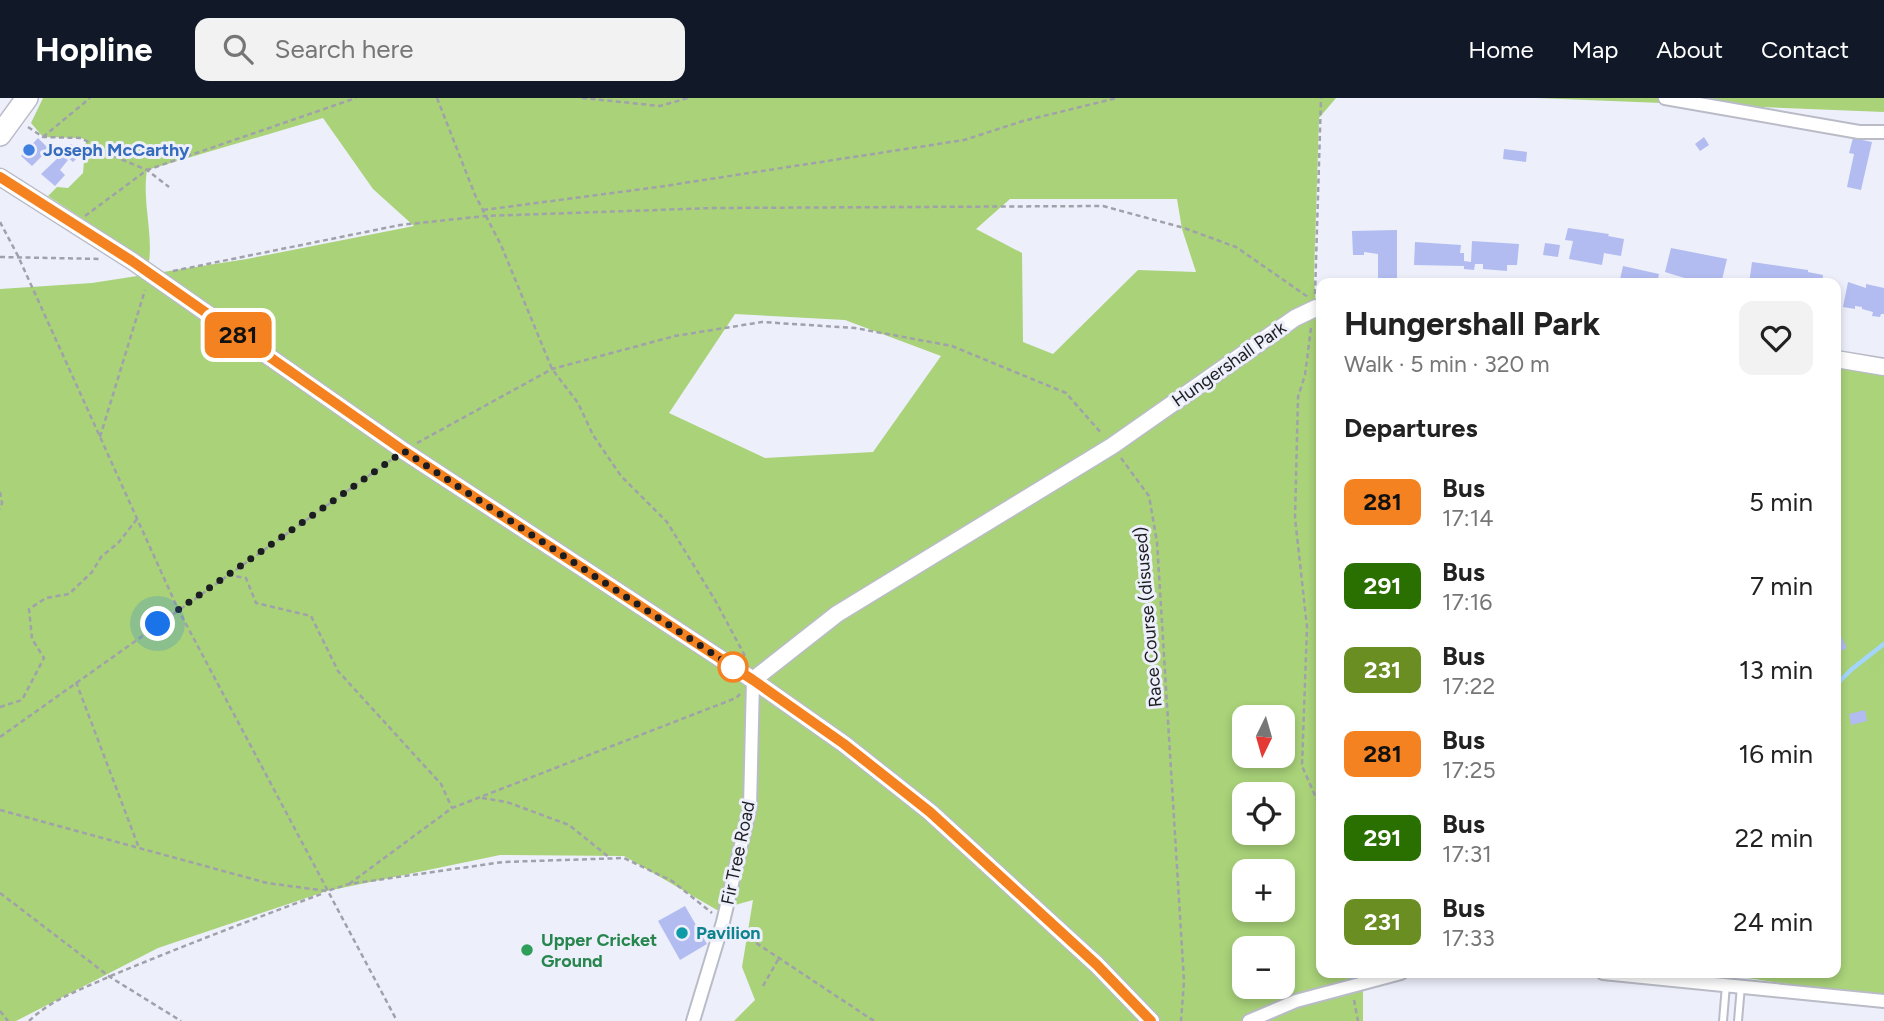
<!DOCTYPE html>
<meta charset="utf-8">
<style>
body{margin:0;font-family:Figtree,sans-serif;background:#f2f2f2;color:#222;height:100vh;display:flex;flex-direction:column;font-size:26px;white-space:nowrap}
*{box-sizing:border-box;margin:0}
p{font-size:23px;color:#767676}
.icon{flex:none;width:38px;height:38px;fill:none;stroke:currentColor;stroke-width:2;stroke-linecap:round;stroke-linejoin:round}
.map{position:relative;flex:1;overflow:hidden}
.sheet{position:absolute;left:1316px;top:180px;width:525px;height:700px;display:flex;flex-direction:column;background:#fff;border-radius:14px;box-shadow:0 4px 10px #0003}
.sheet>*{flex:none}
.badge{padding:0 14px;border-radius:10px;font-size:24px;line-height:46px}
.needle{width:46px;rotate:185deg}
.tools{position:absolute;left:1232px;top:607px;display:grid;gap:14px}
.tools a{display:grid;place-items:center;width:63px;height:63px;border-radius:14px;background:#fff;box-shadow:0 4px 10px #0003;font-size:35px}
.you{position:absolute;width:35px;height:35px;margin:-18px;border:5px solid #fff;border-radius:50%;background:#1a73e8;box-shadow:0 0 0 10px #1a73e833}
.map>.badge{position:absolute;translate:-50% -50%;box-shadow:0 0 0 4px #fff}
h2{padding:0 28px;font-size:26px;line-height:63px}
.round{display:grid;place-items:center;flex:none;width:74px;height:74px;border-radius:14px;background:#f2f2f2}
.summary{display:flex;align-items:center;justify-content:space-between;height:119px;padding:0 28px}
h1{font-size:33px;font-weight:700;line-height:52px}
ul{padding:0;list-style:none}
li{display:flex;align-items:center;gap:21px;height:84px;padding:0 28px}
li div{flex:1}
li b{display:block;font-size:26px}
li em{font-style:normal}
li .badge{min-width:77px;font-weight:700;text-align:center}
header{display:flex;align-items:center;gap:42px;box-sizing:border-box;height:98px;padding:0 35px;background:#111827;color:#fff}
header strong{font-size:33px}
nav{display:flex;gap:38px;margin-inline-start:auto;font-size:24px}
.search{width:490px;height:63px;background:#f2f2f2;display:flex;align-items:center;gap:18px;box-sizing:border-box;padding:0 24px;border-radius:14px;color:#767676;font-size:26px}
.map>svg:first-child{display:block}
.green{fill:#aad37a}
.forest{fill:#a9d279;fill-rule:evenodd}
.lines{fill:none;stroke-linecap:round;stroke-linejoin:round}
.stream{stroke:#a4d6fc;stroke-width:4.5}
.building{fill:#b2bcf0}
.service-casing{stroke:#b9bcc7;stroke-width:10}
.minor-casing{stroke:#b9bcc7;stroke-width:16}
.tertiary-casing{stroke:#b9bcc7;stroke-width:19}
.trunk-casing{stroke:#b9bcc7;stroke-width:24}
.path{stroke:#a0a1aa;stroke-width:2.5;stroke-dasharray:5 3.5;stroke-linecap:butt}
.service{stroke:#fff;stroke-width:6}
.minor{stroke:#fff;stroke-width:12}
.tertiary{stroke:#fff;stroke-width:16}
.trunk{stroke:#fff;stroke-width:21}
.line-casing{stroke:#fff;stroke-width:16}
.line{stroke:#f58220;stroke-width:10}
.walk{stroke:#1c1d21;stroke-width:7;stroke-dasharray:0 12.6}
.shop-dot{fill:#3f7fe0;stroke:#edeffb;stroke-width:2.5}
.stop-dot{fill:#fff;stroke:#f58220;stroke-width:3.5}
.culture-dot{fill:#0f9aa8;stroke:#edeffb;stroke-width:2.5}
.leisure-dot{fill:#2e9e5b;stroke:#edeffb;stroke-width:2.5}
.labels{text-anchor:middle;stroke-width:6;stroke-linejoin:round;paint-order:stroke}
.shop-label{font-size:18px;font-weight:bold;fill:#366cbe;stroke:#edeffb;text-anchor:start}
.street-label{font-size:18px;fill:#1c1d21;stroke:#edeffb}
.culture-label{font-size:18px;font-weight:bold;fill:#0d838f;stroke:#edeffb;text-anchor:start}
.leisure-label{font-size:18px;font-weight:bold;fill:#27864d;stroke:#edeffb;text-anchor:start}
</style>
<header>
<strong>Hopline</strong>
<div class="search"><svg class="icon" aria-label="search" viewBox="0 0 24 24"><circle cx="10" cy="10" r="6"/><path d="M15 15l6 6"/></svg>Search here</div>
<nav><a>Home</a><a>Map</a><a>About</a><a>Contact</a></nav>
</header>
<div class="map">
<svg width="1884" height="923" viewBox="0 0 1884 923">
<rect width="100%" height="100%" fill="#edeffb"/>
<!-- green -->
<path class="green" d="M1836,268L1884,276V901L1716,875H1836Z"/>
<!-- forest -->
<path class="forest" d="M43,0H1336L1319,20L1314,179L1316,210L1321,221V875H1363V923H734L755,902L742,869L753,802L717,812L624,758L500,757L327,793L158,850L16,923H0V191L92,185L247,161L414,128L373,91L323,20L147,72C142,103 153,134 149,164L48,98L57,89L68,90L83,75L86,42L81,40L43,39L31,25ZM1010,101H1177L1182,131L1196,174L1138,172L1053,256L1023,244L1022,155L976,131ZM735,216L845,222L941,258L873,354L765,360L669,315ZM1244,620H1283V658H1244ZM1244,696H1283V735H1244ZM1244,774H1283V812H1244ZM1244,850H1283V889H1244Z
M1537,0H1884V14Z
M1884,546V566L1872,577L1864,561Z"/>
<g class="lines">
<!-- stream -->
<path class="stream" d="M1836,587L1852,571L1884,546"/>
</g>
<!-- building -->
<path class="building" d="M1704,39L1709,47L1700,53L1695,46Z
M38,40L49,51L32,68L21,58Z
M1853,40L1872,44L1861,92L1847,89L1854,56L1849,55Z
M71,46L82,55L73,64L63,55Z
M1504,51L1527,54L1526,64L1503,61Z
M61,57L68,62L60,72L65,77L55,88L41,76Z
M1568,130L1609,136L1608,138L1624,141L1621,158L1604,155L1602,167L1569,161L1573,143L1565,142Z
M1397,132V180H1378V156L1364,154V157H1353L1352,133Z
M1472,143L1519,146L1517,167H1507V173L1483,171V166H1475L1474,172L1464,171V168L1414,167L1415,144L1461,147L1460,155H1464V163L1471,164Z
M1545,145L1560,147L1558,159L1543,157Z
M1671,150L1727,161L1721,186H1704L1665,174Z
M1752,164L1808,172V174L1823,177L1822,186H1749Z
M1623,168L1659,176L1657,186H1619Z
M1848,184L1866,190V186L1884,190V216H1881L1880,219L1872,218L1873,214L1862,211V209L1855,208V211L1843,209Z
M1836,528L1847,550L1837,555L1836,553Z
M1865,612L1867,623L1851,627L1849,616Z
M685,808L707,846L680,862L658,823Z"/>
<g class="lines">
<defs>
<path id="service" d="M1723,923L1726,887
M1738,923L1741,888"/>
<path id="minor" d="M1665,0L1859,34H1884
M1603,875L1884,903
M693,923L723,824L750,709L753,582
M1249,923L1296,903L1401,875"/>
<path id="tertiary" d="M0,79L132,163L404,353L753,582L844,646L930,714L1097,867L1151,923
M1836,261L1884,269
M753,582L837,516L1112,348L1295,220L1316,210L1321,211"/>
<path id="trunk" d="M0,37L27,0"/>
</defs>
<!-- service casing -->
<use href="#service" class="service-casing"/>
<!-- minor casing -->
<use href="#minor" class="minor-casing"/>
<!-- tertiary casing -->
<use href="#tertiary" class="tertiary-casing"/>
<!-- trunk casing -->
<use href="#trunk" class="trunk-casing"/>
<!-- path -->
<path class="path" d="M437,0L475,97L501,147L552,271L578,305L593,337L621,378L667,424L715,502L745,558
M582,0L660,8L688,0
M28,29L43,39L81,40L118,60L147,72L169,89
M43,39L90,0
M483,112L658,89L964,42L1023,23L1117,0
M85,118L147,72L356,0
M0,124L18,158L178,511L397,923
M0,159L101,161
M173,173L400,127L485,118L713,110L1103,108L1184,130L1236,149L1308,199
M1315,196L1321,0
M1311,230L1305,277L1298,299L1295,420L1307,529L1302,668L1321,711
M100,339L145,192
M417,345L552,271L675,238L762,224L855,230L952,248L1066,295L1102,336
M1121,360L1149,398L1157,444L1184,883L1181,923
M0,394L2,405L0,411
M228,477L246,480L256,505L311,518L338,573L441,686L452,710
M76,584L139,750
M0,609L22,602L44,560L32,541L29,511L46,500L69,496L92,474L101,459L119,444L137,421
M0,639L391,362
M482,700L507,704L569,727L610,760
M0,712L267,785L327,793L349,786L503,764L624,760L672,783L712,815
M349,786L452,710L736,600L740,596
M0,795L110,879L181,923
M735,831L874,923
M763,888L779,860
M1354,902L1358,923
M0,913L8,923
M29,923C53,900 83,891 113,877C183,848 253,821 324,795"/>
<!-- service -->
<use href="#service" class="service"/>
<!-- minor -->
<use href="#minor" class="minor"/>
<!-- tertiary -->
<use href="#tertiary" class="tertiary"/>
<!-- trunk -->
<use href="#trunk" class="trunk"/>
</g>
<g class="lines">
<defs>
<path id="line" d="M0,79L132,163L404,353L753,582L844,646L930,714L1097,867L1151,923"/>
</defs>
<!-- line casing -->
<use href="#line" class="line-casing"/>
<!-- line -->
<use href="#line" class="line"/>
<!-- walk -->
<path class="walk" d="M158,526L404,353L733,569"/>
</g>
<!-- markers -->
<circle class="shop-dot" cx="29" cy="52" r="7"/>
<circle class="stop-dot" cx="733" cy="569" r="14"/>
<circle class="culture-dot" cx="682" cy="835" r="7"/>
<circle class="leisure-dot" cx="527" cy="852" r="7"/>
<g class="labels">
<!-- shop labels -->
<g class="shop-label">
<text x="43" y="58">Joseph McCarthy</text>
</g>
<!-- street labels -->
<g class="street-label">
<text transform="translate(1229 266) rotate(-35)" y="6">Hungershall Park</text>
<text transform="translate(1148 519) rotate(-95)" y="6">Race Course (disused)</text>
<text transform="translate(738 755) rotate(-78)" y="6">Fir Tree Road</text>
</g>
<!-- culture labels -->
<g class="culture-label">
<text x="696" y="841">Pavilion</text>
</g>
<!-- leisure labels -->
<g class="leisure-label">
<text x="541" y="848">Upper Cricket<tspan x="541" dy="21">Ground</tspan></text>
</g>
</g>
</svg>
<div class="tools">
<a><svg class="needle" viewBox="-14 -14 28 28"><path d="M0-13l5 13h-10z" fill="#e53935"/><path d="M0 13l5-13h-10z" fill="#767676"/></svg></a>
<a><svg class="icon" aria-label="locate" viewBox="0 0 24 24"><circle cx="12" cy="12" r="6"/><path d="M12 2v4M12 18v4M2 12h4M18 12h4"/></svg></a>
<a>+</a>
<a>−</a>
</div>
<div class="you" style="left:158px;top:526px"></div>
<b class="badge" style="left:238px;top:237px;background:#f58220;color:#111">281</b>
<section class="sheet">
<div class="summary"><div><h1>Hungershall Park</h1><p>Walk · 5 min · 320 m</p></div><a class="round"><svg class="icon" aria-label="heart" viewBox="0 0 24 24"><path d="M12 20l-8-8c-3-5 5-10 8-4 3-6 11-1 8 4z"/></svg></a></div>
<h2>Departures</h2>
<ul>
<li><span class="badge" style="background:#f58220;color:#111">281</span><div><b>Bus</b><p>17:14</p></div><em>5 min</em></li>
<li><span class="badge" style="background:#297000;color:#fff">291</span><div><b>Bus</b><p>17:16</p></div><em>7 min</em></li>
<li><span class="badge" style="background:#6b8e23;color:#fff">231</span><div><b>Bus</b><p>17:22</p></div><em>13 min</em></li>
<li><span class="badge" style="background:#f58220;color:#111">281</span><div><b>Bus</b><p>17:25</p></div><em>16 min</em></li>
<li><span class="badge" style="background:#297000;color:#fff">291</span><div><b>Bus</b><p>17:31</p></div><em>22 min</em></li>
<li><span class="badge" style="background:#6b8e23;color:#fff">231</span><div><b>Bus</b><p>17:33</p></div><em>24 min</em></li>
</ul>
</section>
</div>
